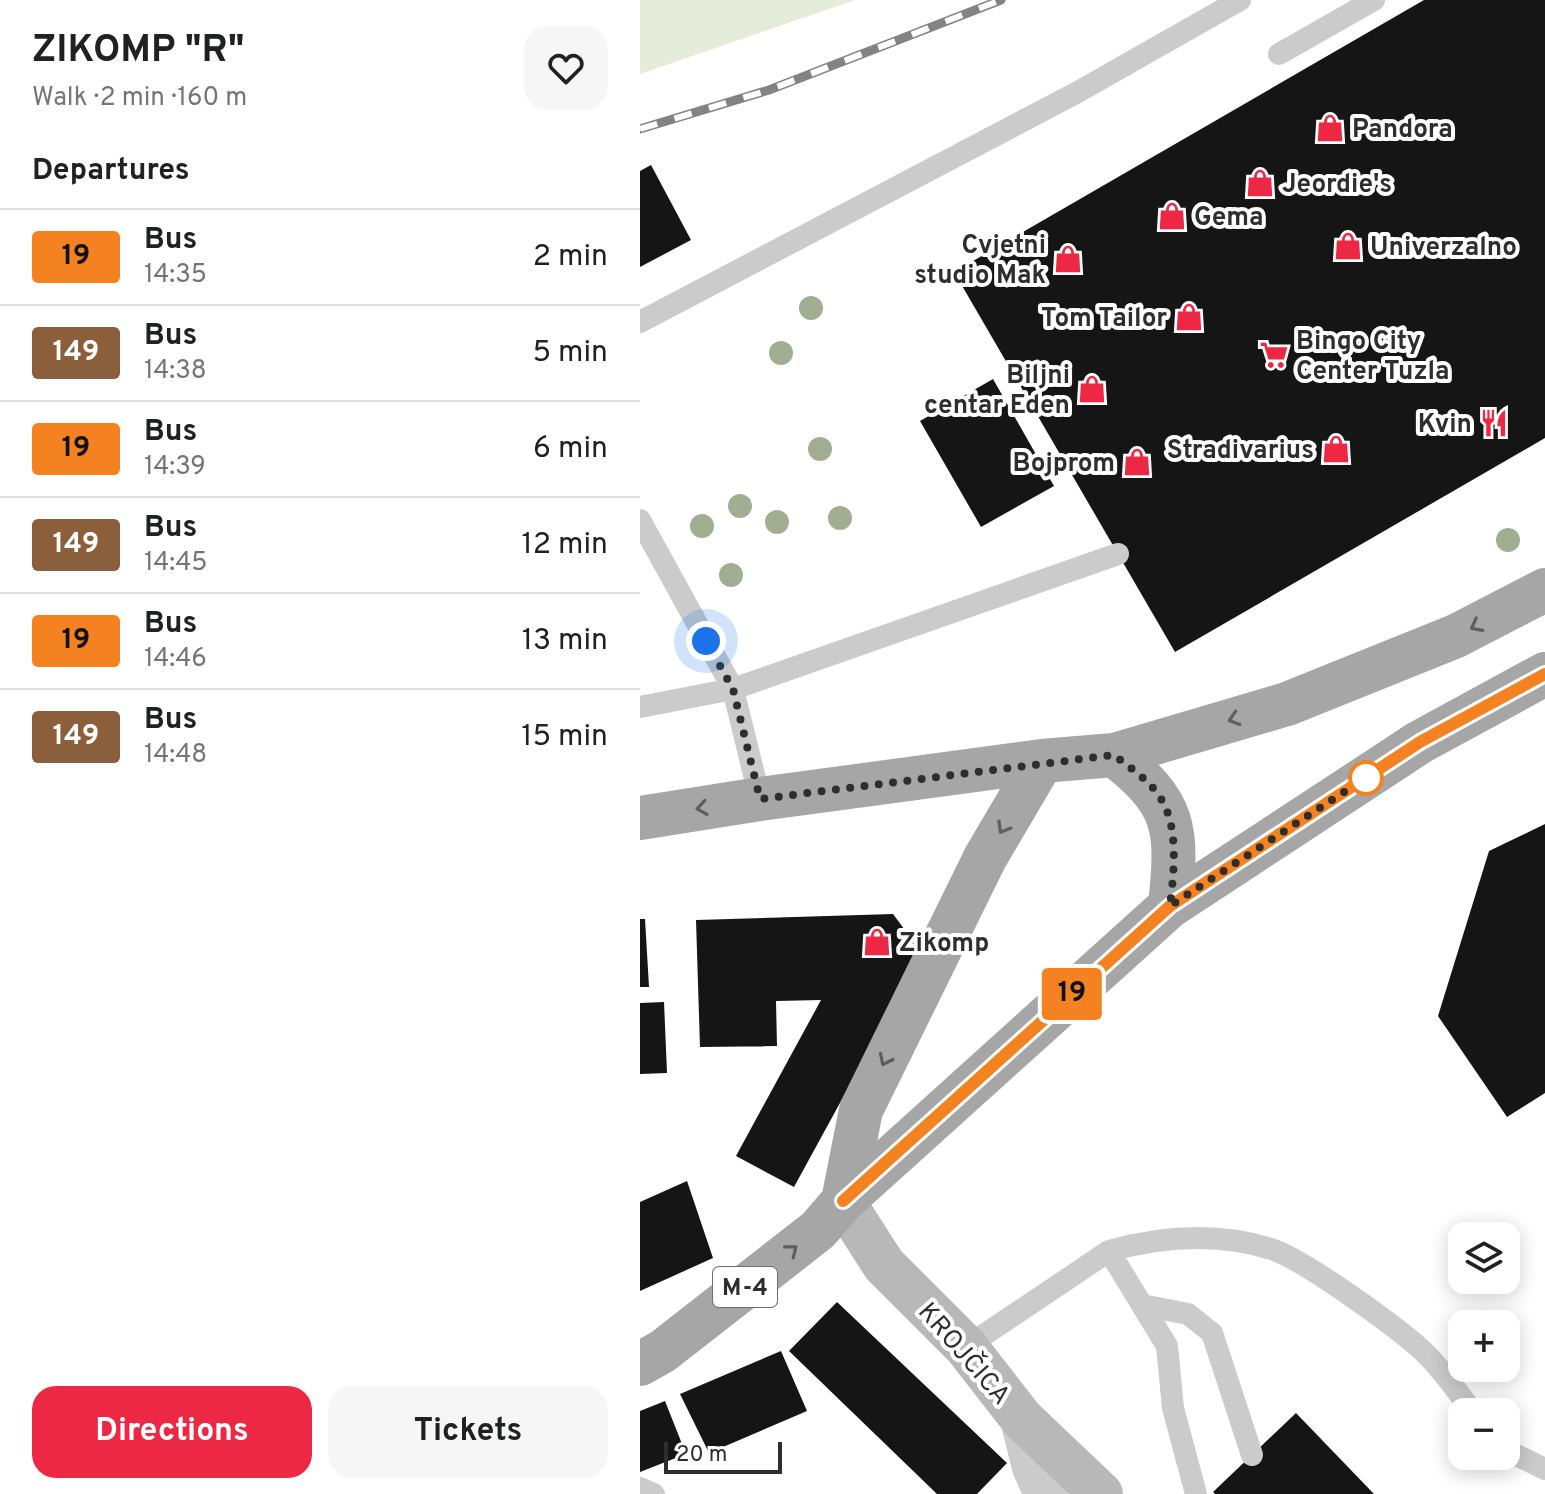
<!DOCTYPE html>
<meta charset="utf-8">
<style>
body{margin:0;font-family:Overpass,sans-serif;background:#f6f6f6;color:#202124;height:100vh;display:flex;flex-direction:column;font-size:30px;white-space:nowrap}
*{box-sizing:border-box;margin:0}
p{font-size:26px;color:#757577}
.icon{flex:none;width:44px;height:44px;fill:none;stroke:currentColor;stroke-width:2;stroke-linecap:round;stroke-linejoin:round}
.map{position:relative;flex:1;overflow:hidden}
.panel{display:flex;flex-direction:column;background:#fff;width:640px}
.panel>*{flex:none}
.badge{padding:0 16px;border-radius:6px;font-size:28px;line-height:52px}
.fabs{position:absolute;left:808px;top:1222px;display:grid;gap:16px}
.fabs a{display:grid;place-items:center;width:72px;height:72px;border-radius:16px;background:#fff;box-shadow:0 4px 20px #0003;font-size:40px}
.scale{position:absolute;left:24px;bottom:20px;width:118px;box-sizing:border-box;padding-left:8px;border:4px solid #2e2e2e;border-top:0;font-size:22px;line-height:28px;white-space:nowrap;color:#2e2e2e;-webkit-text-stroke:6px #fff;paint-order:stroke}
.you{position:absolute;width:40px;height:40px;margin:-20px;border:6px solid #fff;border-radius:50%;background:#1a73e8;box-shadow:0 0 0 12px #1a73e833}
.map>.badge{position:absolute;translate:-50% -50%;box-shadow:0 0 0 4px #fff}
h2{padding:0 32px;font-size:30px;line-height:72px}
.round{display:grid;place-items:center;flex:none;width:84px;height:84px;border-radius:24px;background:#f6f6f6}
.overview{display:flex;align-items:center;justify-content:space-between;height:136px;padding:0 32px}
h1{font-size:38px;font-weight:700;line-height:60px}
.button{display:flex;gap:16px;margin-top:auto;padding:16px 32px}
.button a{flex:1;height:92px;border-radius:24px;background:#ed2844;color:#fff;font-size:32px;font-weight:700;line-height:92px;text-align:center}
.button a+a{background:#f6f6f6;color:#202124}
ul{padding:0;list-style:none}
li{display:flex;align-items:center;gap:24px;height:96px;padding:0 32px;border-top:2px solid #e0e0e0}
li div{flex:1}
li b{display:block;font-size:30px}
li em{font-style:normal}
li .badge{min-width:88px;font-weight:700;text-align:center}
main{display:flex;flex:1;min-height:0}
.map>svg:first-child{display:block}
.green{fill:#e5ecda}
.building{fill:#151515}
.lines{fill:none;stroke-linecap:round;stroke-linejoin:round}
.lane{stroke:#cbcbcb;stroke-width:22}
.street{stroke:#cbcbcb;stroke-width:44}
.secondary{stroke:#b8b8b8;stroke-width:44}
.primary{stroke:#a6a6a6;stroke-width:44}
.rail-casing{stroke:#838383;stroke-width:9}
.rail{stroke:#fff;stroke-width:6;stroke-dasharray:18;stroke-linecap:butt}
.tree{fill:#a1ae92}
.oneway{stroke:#5e5e5e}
.line-casing{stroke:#fff;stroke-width:18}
.line{stroke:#f58220;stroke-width:12}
.walk{stroke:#2e2e2e;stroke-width:8;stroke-dasharray:0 14.4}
.stop-dot{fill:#fff;stroke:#f58220;stroke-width:4}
.labels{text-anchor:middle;stroke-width:8;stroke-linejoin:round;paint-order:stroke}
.shield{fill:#fff;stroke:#6d6d6d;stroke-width:2}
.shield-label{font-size:24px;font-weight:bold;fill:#2e2e2e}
.poi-label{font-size:26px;font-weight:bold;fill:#2e2e2e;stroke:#fff;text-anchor:start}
.street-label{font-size:26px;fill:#2e2e2e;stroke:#fff}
</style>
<main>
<section class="panel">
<div class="overview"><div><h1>ZIKOMP &quot;R&quot;</h1><p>Walk · 2 min · 160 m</p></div><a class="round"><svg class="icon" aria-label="heart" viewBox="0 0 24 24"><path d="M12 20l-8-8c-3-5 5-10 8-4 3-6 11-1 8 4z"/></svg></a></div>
<h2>Departures</h2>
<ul>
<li><span class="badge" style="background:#f58220;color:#111">19</span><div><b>Bus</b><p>14:35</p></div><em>2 min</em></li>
<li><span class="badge" style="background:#8b5e3c;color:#fff">149</span><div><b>Bus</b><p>14:38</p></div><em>5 min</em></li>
<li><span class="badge" style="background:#f58220;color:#111">19</span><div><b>Bus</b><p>14:39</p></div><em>6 min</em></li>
<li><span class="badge" style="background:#8b5e3c;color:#fff">149</span><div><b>Bus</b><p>14:45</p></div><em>12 min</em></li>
<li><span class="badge" style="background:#f58220;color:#111">19</span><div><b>Bus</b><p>14:46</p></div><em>13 min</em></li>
<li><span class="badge" style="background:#8b5e3c;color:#fff">149</span><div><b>Bus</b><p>14:48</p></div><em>15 min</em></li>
</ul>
<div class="button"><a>Directions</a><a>Tickets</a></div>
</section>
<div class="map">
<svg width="905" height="1494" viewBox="0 0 905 1494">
<rect width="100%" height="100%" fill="#fff"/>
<!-- green -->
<path class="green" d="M0,0H215L0,74Z"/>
<!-- building -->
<path class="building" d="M784,0H905V438L535,652L314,272Z
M11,165L51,240L0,267V171Z
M353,379L414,486L341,527L280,421Z
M905,824V1093L867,1117L798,1016L849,851Z
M253,914L282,953L154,1187L96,1156L181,1000L136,1001L137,1046L60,1047L56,920Z
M0,919H5L9,987H0Z
M24,1002L27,1073L0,1074V1003Z
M47,1181L73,1258L0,1291V1202Z
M197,1302L367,1463L337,1494H297L149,1351Z
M141,1351L167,1411L69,1453L40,1394Z
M25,1401L46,1454L0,1472V1411Z
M656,1413L734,1494H575L573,1492Z"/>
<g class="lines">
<!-- lane -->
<path class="lane" d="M639,54L734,0
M0,322L436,93L600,0
M0,520L93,689L478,554
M0,707L93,689L120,799
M469,1251C523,1236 577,1232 631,1249C662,1258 763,1331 787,1355C804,1372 818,1393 833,1412
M502,1305L527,1346L533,1408L556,1494
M326,1347L469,1251L502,1305L548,1314L572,1333L612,1455
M866,1450L905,1469
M0,1488L14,1494"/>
<!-- street -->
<path class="street" d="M382,1419L394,1467L406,1494"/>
<!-- secondary -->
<path class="secondary" d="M203,1201L244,1265L326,1347L382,1419L461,1494"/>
<!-- primary -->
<path class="primary" d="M474,755C537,804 538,828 530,906
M0,818L120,799L402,761L474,755L647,704L816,636L905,590
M203,1201L221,1110L345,858L402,761
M0,1364L23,1351L178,1230L203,1201L530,906L780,742L905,674"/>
<defs>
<path id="rail" d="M0,129L129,90L361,0"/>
</defs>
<!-- rail casing -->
<use href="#rail" class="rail-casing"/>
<!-- rail -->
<use href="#rail" class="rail"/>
</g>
<!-- trees -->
<g class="tree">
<circle cx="171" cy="308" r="12"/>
<circle cx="141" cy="353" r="12"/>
<circle cx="180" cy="449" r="12"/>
<circle cx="100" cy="506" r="12"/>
<circle cx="200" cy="518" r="12"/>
<circle cx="137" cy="522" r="12"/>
<circle cx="62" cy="526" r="12"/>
<circle cx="868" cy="540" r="12"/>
<circle cx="91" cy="575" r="12"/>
</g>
<!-- one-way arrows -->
<defs><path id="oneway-chevron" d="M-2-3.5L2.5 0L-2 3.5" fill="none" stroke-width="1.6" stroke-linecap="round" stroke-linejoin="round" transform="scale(2)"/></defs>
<g class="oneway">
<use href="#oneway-chevron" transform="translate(836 626) rotate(152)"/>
<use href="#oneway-chevron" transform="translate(594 719) rotate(163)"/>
<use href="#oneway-chevron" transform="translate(62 808) rotate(171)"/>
<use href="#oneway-chevron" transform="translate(363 828) rotate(120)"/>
<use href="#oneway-chevron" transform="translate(245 1060) rotate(116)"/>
<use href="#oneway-chevron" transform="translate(152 1250) rotate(-38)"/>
</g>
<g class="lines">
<defs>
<path id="line" d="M203,1201L530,906L780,742L905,674"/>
</defs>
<!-- line casing -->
<use href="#line" class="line-casing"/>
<!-- line -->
<use href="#line" class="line"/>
<!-- walk -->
<path class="walk" d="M66,641L93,689L120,799L474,755C489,767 506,778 517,793C540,822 534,871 530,906L730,775L726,778"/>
</g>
<!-- icons -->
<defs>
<symbol id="shop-bare" viewBox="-9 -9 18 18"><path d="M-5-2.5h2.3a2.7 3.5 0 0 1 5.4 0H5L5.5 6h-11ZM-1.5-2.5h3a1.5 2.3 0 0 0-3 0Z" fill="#ed2844" stroke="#fff" stroke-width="2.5" paint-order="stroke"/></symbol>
<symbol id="supermarket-bare" viewBox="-9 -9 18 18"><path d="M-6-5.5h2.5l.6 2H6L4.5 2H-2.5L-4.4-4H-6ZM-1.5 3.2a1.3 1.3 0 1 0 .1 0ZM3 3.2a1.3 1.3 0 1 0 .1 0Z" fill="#ed2844" stroke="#fff" stroke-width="2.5" paint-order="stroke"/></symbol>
<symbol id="restaurant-bare" viewBox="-9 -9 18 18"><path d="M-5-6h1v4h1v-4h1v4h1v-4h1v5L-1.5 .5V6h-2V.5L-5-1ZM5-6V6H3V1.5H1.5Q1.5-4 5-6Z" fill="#ed2844" stroke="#fff" stroke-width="2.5" paint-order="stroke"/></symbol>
</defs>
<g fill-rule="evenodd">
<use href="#shop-bare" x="670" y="108" width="40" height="40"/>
<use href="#shop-bare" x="600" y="163" width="40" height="40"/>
<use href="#shop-bare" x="512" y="196" width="40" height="40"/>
<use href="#shop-bare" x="688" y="226" width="40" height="40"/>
<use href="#shop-bare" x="408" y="239" width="40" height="40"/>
<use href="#shop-bare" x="529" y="297" width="40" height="40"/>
<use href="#supermarket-bare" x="614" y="335" width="40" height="40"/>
<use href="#shop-bare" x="432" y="369" width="40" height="40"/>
<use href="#restaurant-bare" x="834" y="403" width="40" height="40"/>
<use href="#shop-bare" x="676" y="429" width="40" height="40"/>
<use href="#shop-bare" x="477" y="442" width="40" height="40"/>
<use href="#shop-bare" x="217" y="922" width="40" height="40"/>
</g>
<!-- markers -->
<circle class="stop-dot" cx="726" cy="778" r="16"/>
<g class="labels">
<!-- shield labels -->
<rect class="shield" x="73" y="1267" width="64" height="40" rx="6"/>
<g class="shield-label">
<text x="105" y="1295">M-4</text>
</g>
<!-- poi labels -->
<g class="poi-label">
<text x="712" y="137">Pandora</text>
<text x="642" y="192">Jeordie's</text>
<text x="554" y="225">Gema</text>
<text x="406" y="253" text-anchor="end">Cvjetni<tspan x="406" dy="30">studio Mak</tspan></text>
<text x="730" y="255">Univerzalno</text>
<text x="527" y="326" text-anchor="end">Tom Tailor</text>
<text x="656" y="349">Bingo City<tspan x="656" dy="30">Center Tuzla</tspan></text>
<text x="430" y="383" text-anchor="end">Biljni<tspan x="430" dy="30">centar Eden</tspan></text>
<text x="832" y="432" text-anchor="end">Kvin</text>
<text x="674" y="458" text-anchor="end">Stradivarius</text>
<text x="475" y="471" text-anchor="end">Bojprom</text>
<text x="259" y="951">Zikomp</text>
</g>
<!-- street labels -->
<g class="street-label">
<text transform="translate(325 1353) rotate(49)" y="9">KROJČICA</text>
</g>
</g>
</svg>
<div class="fabs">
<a><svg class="icon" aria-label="layers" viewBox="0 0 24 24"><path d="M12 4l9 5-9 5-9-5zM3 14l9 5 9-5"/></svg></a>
<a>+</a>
<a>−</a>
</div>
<div class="scale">20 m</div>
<div class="you" style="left:66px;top:641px"></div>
<b class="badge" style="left:432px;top:994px;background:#f58220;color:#111">19</b>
</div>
</main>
